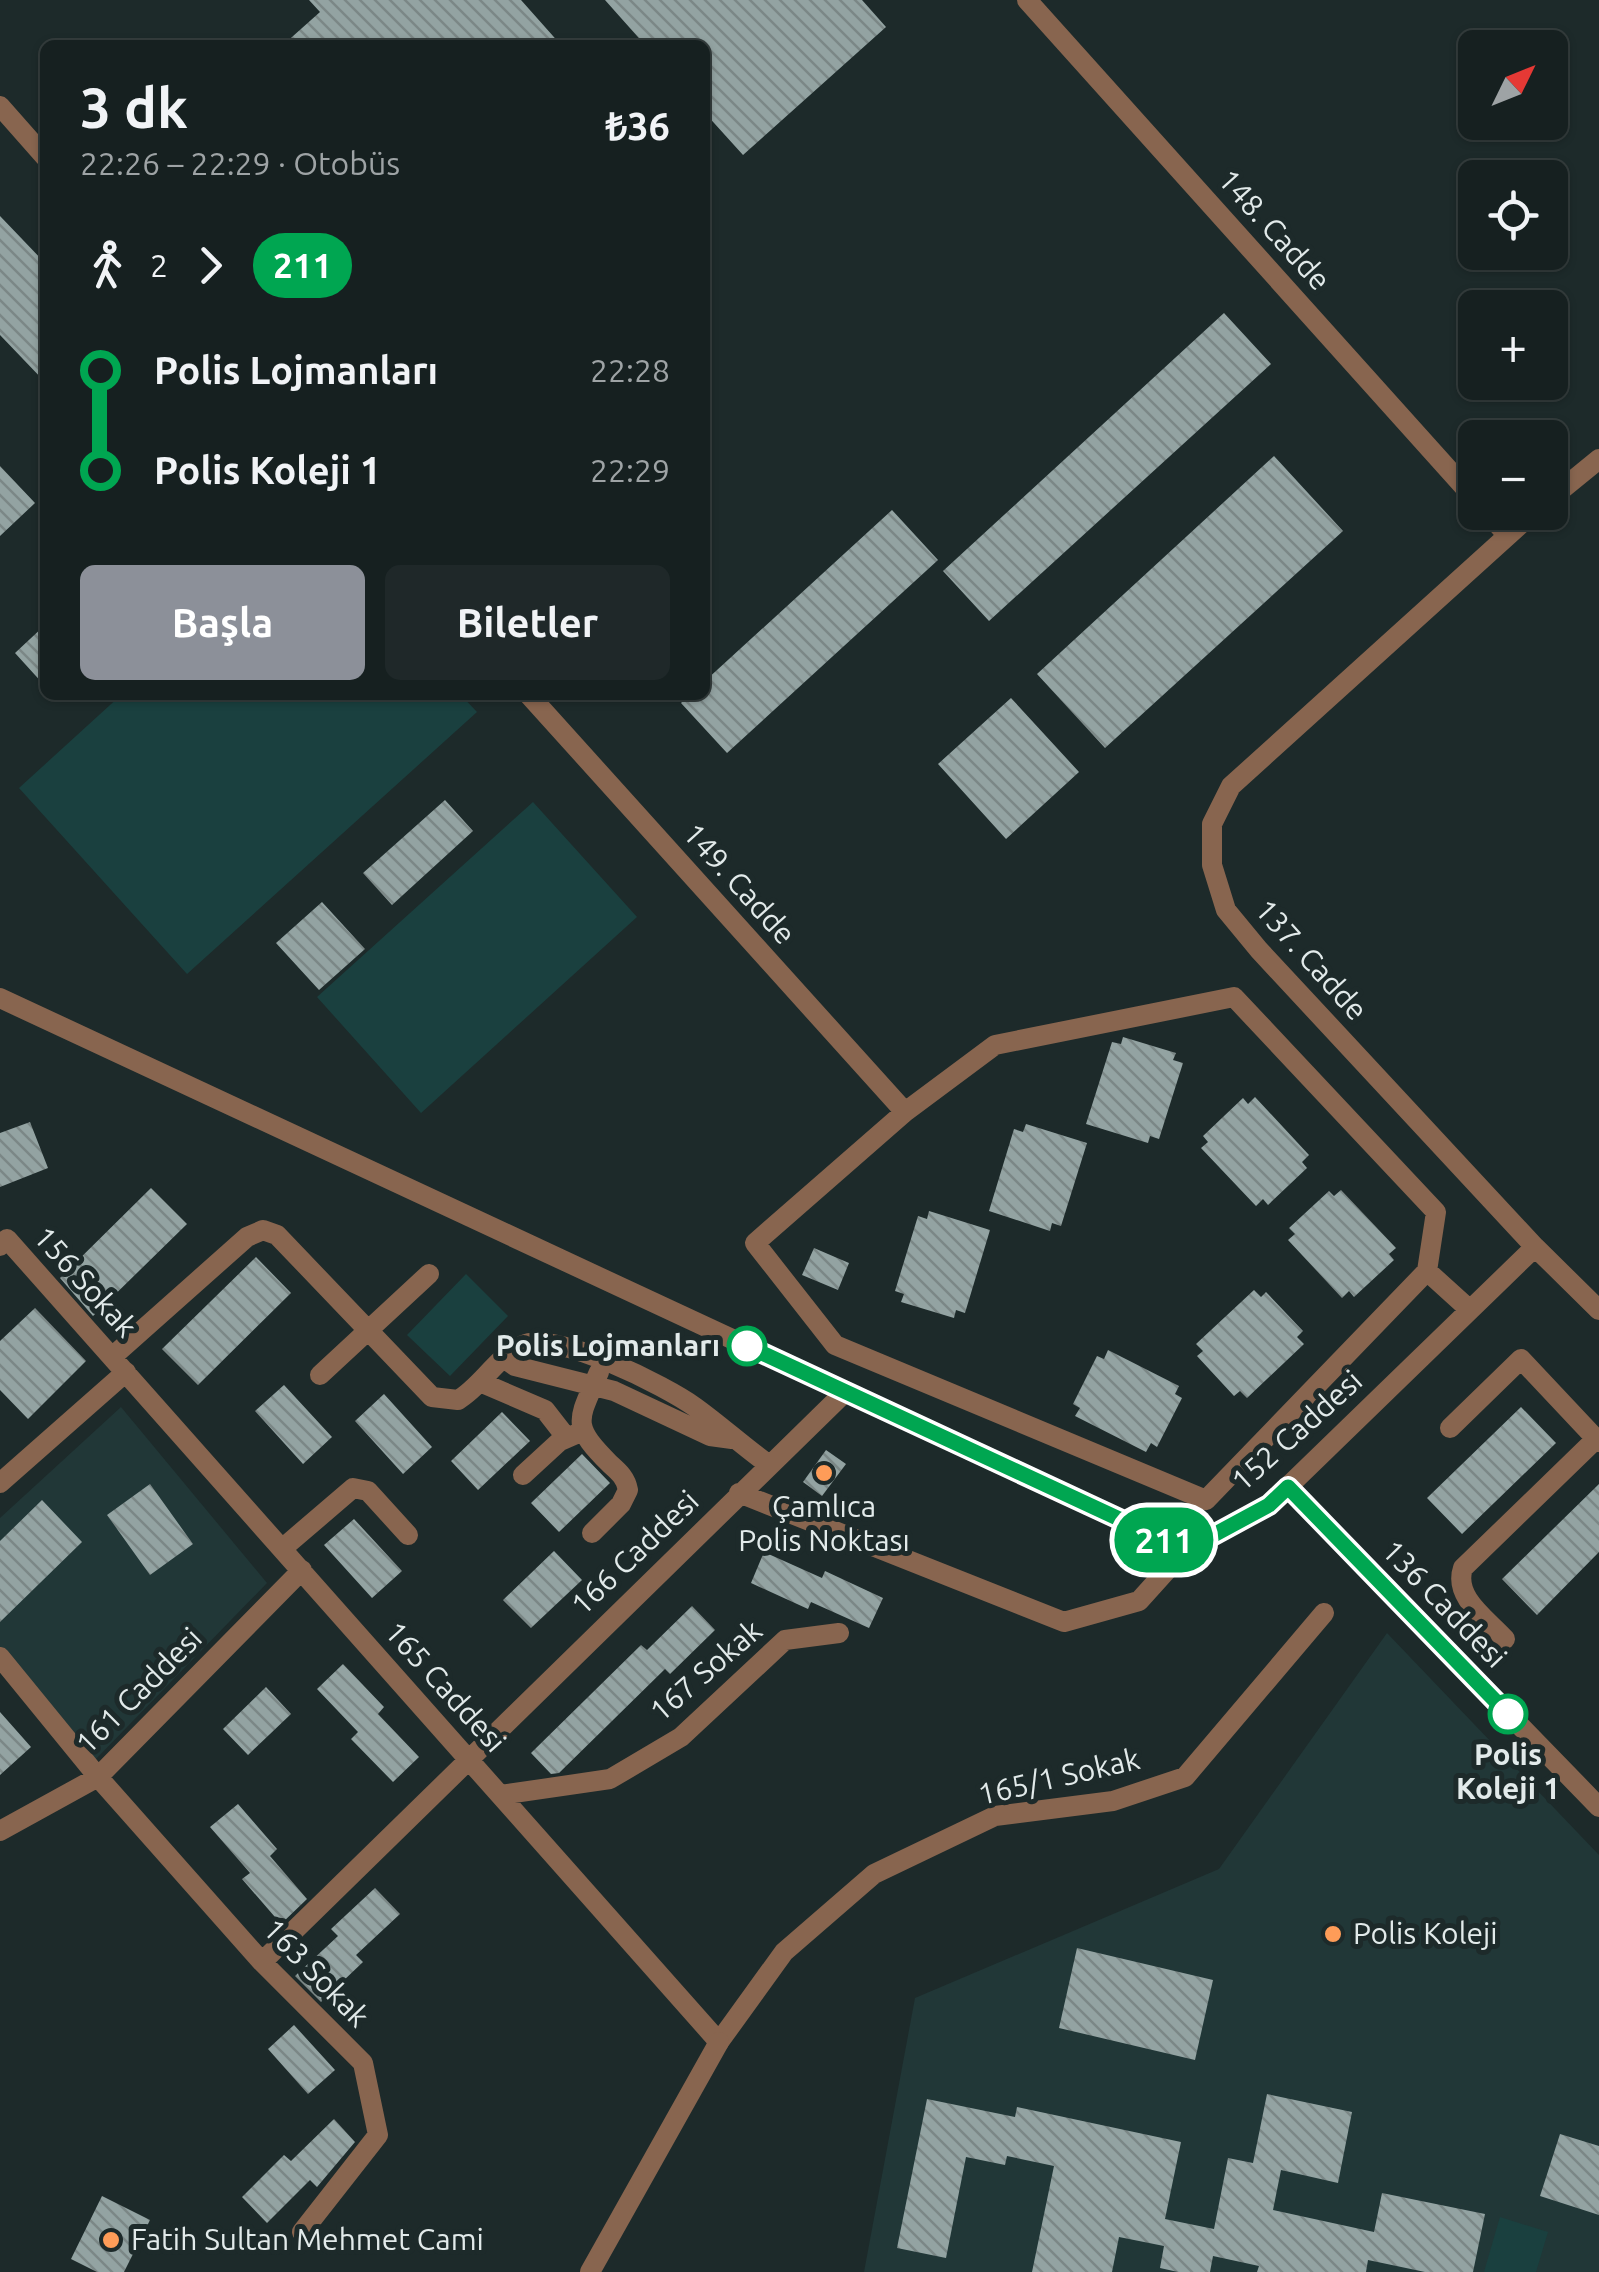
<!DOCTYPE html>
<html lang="tr">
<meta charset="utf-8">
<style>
body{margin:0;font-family:Ubuntu,sans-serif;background:#1f2829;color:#f1f3f6;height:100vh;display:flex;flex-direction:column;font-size:38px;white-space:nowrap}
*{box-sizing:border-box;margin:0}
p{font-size:32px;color:#9ea3a5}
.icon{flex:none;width:55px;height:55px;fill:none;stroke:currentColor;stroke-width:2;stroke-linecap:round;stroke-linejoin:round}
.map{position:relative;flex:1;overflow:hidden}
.side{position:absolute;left:40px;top:40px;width:670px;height:660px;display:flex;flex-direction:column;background:#162020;border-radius:15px;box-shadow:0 2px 8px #0004,0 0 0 2px #353e3e}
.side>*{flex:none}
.badge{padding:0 20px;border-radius:32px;font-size:35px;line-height:65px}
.needle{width:65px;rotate:47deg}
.buttons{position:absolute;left:1458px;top:30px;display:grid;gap:20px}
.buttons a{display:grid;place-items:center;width:110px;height:110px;border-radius:15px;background:#162020;box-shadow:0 2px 8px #0004,0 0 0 2px #353e3e;font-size:50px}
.map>.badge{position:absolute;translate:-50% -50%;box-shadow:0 0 0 5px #fff}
.legs{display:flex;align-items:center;gap:15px;height:110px;padding:0 40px;font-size:32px}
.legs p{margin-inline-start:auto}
.headline{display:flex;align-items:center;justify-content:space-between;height:170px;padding:0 40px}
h1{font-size:55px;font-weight:700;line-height:75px}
.action{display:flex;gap:20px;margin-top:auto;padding:20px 40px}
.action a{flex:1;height:115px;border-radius:15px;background:#8c9099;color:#fff;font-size:40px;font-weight:700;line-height:115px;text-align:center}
.action a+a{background:#1f2829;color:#f1f3f6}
ul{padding:0 40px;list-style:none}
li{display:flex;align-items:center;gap:35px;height:100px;font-size:38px}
li i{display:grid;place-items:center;width:15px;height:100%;margin:0 12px;background:currentColor}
li i::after{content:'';width:25px;height:25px;margin:-12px;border:8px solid;border-radius:50%;background:#162020}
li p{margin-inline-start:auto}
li:first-child i{background:linear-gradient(#0000 50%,currentColor 0)}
li:last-child i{background:linear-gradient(currentColor 50%,#0000 0)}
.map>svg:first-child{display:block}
.built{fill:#213737}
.green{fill:#1a403f}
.building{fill:url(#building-back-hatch)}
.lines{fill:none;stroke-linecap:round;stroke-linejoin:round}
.minor{stroke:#88654f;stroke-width:20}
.tertiary{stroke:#88654f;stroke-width:20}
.line-1-casing{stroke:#fff;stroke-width:22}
.line-1{stroke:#00a651;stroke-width:15}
.stop-1-dot{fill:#fff;stroke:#00a651;stroke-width:5}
.poi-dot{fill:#fe9c58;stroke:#1d2a2a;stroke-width:4}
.labels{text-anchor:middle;stroke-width:10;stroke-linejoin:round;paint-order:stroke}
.street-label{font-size:30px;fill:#e2eaea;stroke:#1d2a2a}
.stop-label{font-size:30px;font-weight:bold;fill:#e2eaea;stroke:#1d2a2a;text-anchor:end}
.poi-label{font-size:30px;fill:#e2eaea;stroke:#1d2a2a;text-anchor:start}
</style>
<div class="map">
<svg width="1599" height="2272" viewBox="0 0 1599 2272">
<defs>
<pattern id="building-back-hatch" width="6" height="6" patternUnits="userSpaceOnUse" patternTransform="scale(2.5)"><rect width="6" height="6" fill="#93a3a2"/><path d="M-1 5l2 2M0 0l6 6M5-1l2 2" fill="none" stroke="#7b8786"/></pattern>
</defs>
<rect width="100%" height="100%" fill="#1d2a2a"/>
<!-- built -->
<path class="built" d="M121,1407L267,1583L95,1760L0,1651V1518Z
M1387,1633L1599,1855V2272H864L915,1998L1219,1869Z"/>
<!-- green -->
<path class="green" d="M121,695H461L477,712L187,974L19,788Z
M533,802L637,917L421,1113L317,997Z
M466,1274L508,1316L450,1376L407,1335Z
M1500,2217L1548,2232L1536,2272H1484Z"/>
<!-- building -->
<path class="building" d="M309,0H521L561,45H283L320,12Z
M605,0H862L886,27L743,155L705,113V45H645Z
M0,216L45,263V382L0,335Z
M1224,313L1271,364L989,621L943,571Z
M1274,456L1343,531L1105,748L1037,674Z
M0,466L35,503L0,536Z
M892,510L938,560L727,753L681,703L689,695H705V681Z
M45,625V686L15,653Z
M1011,698L1079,772L1006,839L938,764Z
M445,800L473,831L392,905L363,873Z
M322,902L365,949L319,990L276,943Z
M1123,1037L1176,1053L1173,1060L1183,1063L1159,1139L1150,1136L1148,1143L1086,1124L1112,1042L1121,1044Z
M1255,1097L1309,1155L1302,1162L1307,1168L1268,1205L1263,1199L1256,1206L1201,1148L1208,1142L1203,1136L1243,1098L1248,1104Z
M30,1122L48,1168L0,1187V1133Z
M1026,1124L1087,1143L1061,1226L1052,1223L1050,1231L989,1211L1014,1129L1023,1132Z
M151,1188L187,1224L93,1316L60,1278Z
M1341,1190L1396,1248L1389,1254L1394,1260L1354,1297L1349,1291L1342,1298L1288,1240L1295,1234L1289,1228L1316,1203L1329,1191L1334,1196Z
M929,1211L990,1230L965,1313L956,1310L954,1318L901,1302L904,1294L895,1291L918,1216L927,1219Z
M814,1248L849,1263L838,1290L802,1275Z
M256,1257L291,1293L198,1385L162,1349Z
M1254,1290L1261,1297L1266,1292L1303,1331L1297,1337L1304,1344L1247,1398L1240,1391L1234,1396L1197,1356L1203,1351L1196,1344Z
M35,1308L86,1361L28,1419L0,1390V1341Z
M1108,1350L1179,1386L1175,1394L1182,1398L1157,1447L1151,1443L1146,1452L1075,1416L1080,1408L1073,1404L1097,1356L1104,1359Z
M284,1385L332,1437L303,1464L255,1411Z
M384,1394L432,1447L403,1474L355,1421Z
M1521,1407L1556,1443L1462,1534L1427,1498Z
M502,1412L530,1441L478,1490L451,1461Z
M826,1450L846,1464L822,1496L803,1482Z
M582,1454L610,1483L559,1532L531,1503Z
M150,1484L193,1544L150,1575L107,1515Z
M1599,1484V1552L1537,1615L1502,1579Z
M42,1500L82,1542L0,1622V1541Z
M354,1519L402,1571L372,1598L324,1545Z
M554,1551L582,1580L531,1628L503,1600Z
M764,1552L822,1578L825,1571L883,1598L869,1628L811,1602L808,1609L751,1583Z
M692,1606L715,1630L670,1674L665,1669L559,1773L551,1774L531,1753L641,1645L647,1650Z
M343,1664L384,1707L378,1714L419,1757L393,1782L351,1739L358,1732L317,1689Z
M266,1687L291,1714L248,1755L223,1729Z
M0,1712L31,1747L0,1775Z
M238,1804L277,1849L270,1856L307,1899L281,1924L242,1879L250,1873L210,1827Z
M375,1888L400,1914L356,1955L363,1962L321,2002L295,1976L338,1936L331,1929Z
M1077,1948L1213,1980L1195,2060L1059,2028Z
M294,2025L335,2070L308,2094L268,2049Z
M1267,2094L1352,2112L1338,2183L1281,2170L1273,2210L1374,2232L1382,2193L1485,2214L1473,2272H1425L1368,2260L1366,2272H1257L1259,2266L1213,2256L1210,2272H1178L1160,2268L1164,2246L1119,2237L1112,2272H1032L1054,2166L1007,2156L1005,2165L966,2157L946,2258L897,2248L927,2099L1015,2117L1017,2107L1181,2142L1165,2219L1214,2229L1228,2158L1253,2163Z
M334,2119L355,2142L317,2187L310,2180L267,2223L242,2197L284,2155L291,2161Z
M1560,2134L1599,2146V2215L1540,2196Z
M102,2196L150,2220L124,2272H97L71,2259Z"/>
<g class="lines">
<!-- minor -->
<path class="minor" d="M1027,0L1475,499
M0,106L45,157
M1550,499L1599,459
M1487,512L1507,535
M1534,512L1231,786L1212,824V865L1226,910L1259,950L1535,1247L1599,1310
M529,695L905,1112
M1234,997L1436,1212L1427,1271L1206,1500L835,1345L755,1243L905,1112L995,1045Z
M0,998L1185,1550L1269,1505L1535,1247
M0,1246L7,1239L719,2042L784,1952L874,1874L995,1816L1113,1801L1185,1777L1324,1613
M1427,1271L1470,1310
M112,1357L247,1237L263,1230L277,1235L432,1397L458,1400C482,1386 497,1356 523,1345C555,1330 666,1386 695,1407C720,1425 743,1446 768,1464
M505,1359L515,1366L614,1391L710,1436L732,1439
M320,1375L429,1274
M480,1382L545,1410L566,1437
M1450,1428L1521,1359L1599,1442
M523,1475L560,1441L576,1434
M0,1483L126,1372
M1288,1487L1599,1807
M739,1493L1064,1622L1139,1601L1185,1550
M592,1533L621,1504L628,1490C626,1478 619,1472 610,1464C570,1424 578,1421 599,1372
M283,1548L353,1488L368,1491L408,1535
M1505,1639C1487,1619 1453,1597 1463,1568L1596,1439
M0,1657L98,1777L262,1962L363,2063L378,2135L302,2232
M501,1795L610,1779L681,1737L785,1640L839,1633
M0,1831L98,1777L302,1570
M262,1962L845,1392"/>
<!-- tertiary -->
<path class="tertiary" d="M590,2272L719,2042"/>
</g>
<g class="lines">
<defs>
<path id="line-1" d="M747,1346L1186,1550L1269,1505L1288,1487L1508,1714"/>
</defs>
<!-- line-1 casing -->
<use href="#line-1" class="line-1-casing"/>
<!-- line-1 -->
<use href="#line-1" class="line-1"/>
</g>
<!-- markers -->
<g class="stop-1-dot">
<circle cx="747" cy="1346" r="18"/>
<circle cx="1508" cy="1714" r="18"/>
</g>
<g class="poi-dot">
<circle cx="824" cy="1473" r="10"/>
<circle cx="1333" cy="1934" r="10"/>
<circle cx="111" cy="2240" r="10"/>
</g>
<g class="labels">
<!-- street labels -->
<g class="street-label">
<text transform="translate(1274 230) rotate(48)" y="10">148. Cadde</text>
<text transform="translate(739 884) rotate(48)" y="10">149. Cadde</text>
<text transform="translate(1311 960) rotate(48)" y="10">137. Cadde</text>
<text transform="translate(85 1282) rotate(48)" y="10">156 Sokak</text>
<text transform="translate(1297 1431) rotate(-42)" y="10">152 Caddesi</text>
<text transform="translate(635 1553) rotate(-44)" y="10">166 Caddesi</text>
<text transform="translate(1444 1604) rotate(46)" y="10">136 Caddesi</text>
<text transform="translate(706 1671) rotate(-41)" y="10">167 Sokak</text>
<text transform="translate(445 1687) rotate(48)" y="10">165 Caddesi</text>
<text transform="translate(139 1691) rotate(-45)" y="10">161 Caddesi</text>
<text transform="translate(1059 1777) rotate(-13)" y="10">165/1 Sokak</text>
<text transform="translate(316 1973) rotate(46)" y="10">163 Sokak</text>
</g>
<!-- stop labels -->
<g class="stop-label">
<text x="720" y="1356">Polis Lojmanları</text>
<text x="1508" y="1765" text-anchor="middle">Polis<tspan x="1508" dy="34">Koleji 1</tspan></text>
</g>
<!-- poi labels -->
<g class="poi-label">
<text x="824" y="1517" text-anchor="middle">Çamlıca<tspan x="824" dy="34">Polis Noktası</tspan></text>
<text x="1353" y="1944">Polis Koleji</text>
<text x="131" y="2250">Fatih Sultan Mehmet Cami</text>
</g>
</g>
</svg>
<div class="buttons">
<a><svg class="needle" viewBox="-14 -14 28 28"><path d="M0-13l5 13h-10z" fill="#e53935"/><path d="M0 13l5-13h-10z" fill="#9ea3a5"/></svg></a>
<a><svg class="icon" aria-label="locate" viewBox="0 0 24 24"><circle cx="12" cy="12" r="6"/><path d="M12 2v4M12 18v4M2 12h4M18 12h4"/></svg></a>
<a>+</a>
<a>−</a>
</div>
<b class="badge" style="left:1164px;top:1540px;background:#00a651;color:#fff">211</b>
<section class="side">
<div class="headline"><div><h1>3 dk</h1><p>22:26 – 22:29 · Otobüs</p></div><b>₺36</b></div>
<div class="legs"><svg class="icon" aria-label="walk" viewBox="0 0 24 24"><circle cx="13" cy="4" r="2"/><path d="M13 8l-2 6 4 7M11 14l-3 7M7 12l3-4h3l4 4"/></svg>2<svg class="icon" aria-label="forward" viewBox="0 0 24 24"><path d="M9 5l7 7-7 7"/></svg><b class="badge" style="background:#00a651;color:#fff">211</b></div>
<ul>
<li><i style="color:#00a651"></i><b>Polis Lojmanları</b><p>22:28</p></li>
<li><i style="color:#00a651"></i><b>Polis Koleji 1</b><p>22:29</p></li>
</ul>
<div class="action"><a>Başla</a><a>Biletler</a></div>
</section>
</div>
